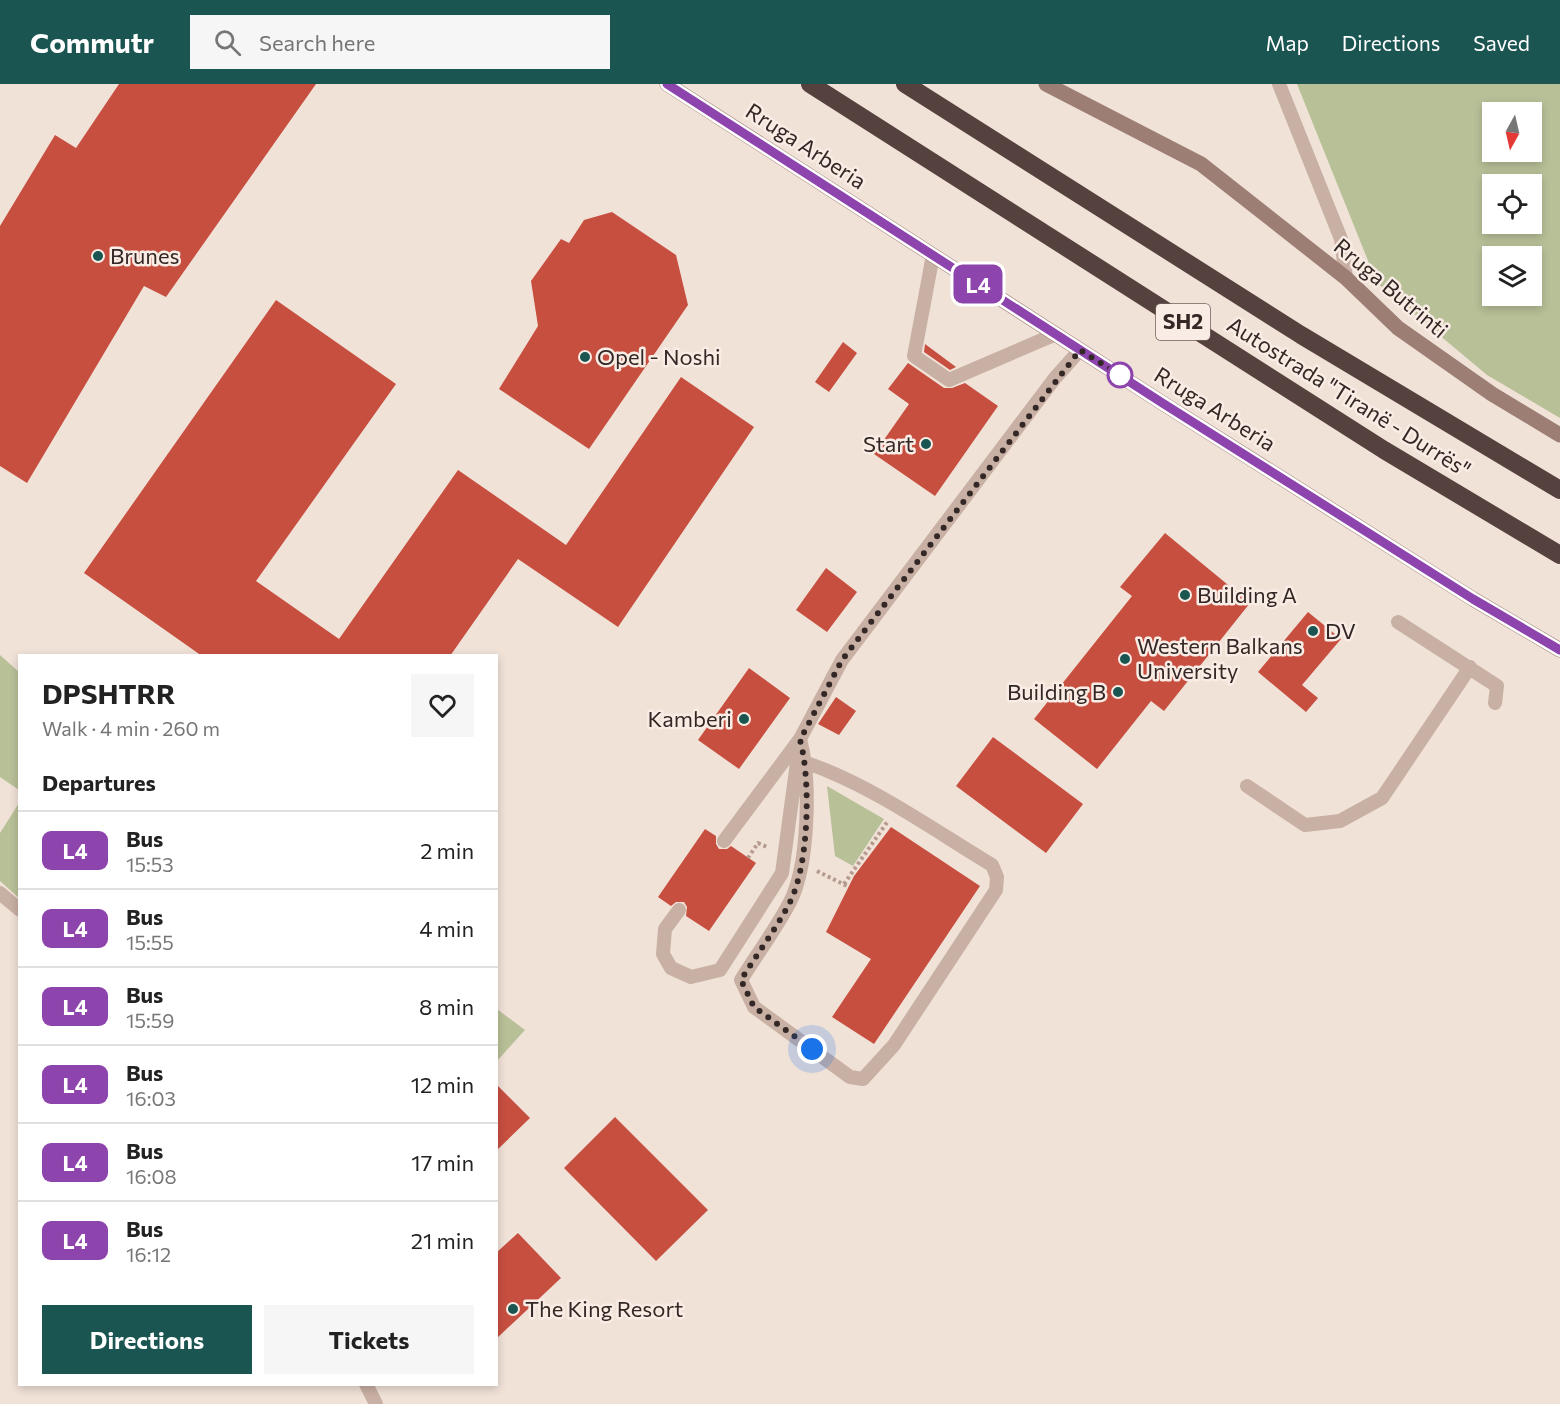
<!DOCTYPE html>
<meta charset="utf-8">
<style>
body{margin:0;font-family:Commissioner,sans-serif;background:#f6f6f6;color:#222;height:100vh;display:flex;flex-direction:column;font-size:22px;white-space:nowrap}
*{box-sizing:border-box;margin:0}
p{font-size:20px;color:#767676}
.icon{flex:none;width:33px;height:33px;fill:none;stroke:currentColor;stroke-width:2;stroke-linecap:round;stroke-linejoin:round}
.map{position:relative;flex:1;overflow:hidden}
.panel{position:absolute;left:18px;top:570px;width:480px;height:732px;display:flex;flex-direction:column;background:#fff;border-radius:0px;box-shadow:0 3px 9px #0003}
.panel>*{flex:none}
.badge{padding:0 12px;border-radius:9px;font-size:21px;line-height:39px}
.needle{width:39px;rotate:188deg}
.fabs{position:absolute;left:1482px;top:18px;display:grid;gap:12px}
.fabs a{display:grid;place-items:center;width:60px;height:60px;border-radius:0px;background:#fff;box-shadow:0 3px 9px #0003;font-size:30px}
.you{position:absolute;width:30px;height:30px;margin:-15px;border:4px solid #fff;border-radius:50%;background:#1a73e8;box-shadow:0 0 0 9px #1a73e833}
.map>.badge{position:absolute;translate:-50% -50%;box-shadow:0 0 0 3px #fff}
h2{padding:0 24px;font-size:22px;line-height:54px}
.round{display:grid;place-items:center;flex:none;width:63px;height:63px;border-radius:0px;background:#f6f6f6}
.head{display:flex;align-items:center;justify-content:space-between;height:102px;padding:0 24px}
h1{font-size:28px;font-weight:700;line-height:45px}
.cta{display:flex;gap:12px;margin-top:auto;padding:12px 24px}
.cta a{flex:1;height:69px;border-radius:0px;background:#1b5552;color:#fff;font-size:24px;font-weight:700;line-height:69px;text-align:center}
.cta a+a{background:#f6f6f6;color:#222}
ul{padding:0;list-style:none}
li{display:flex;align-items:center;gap:18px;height:78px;padding:0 24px;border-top:2px solid #e0e0e0}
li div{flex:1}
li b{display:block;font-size:22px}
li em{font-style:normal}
li .badge{min-width:66px;font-weight:700;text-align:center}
header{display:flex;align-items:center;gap:36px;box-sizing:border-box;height:84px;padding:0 30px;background:#1b5552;color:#fff}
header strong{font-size:28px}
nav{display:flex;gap:33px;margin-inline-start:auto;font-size:21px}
.search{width:420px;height:54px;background:#f6f6f6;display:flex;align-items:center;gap:15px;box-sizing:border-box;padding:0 21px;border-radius:0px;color:#767676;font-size:22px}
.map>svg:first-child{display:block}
.green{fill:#b8c098;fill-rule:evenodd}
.building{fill:#c74f40}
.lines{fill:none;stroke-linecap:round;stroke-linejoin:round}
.path{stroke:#b59a8e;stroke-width:4;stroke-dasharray:3 3;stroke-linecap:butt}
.lane{stroke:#c9b0a4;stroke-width:14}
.secondary{stroke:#9c7e75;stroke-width:15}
.highway{stroke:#55413d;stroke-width:18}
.line-casing{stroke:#fff;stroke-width:14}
.line{stroke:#8e44ad;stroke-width:9}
.walk{stroke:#342826;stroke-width:6;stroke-dasharray:0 10.8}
.poi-dot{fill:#1b5552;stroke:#f9ece4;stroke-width:2}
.stop-dot{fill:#fff;stroke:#8e44ad;stroke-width:3}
.labels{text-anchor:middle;stroke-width:5;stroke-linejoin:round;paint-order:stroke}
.shield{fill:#f9ece4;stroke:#6f635f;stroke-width:1.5}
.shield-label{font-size:21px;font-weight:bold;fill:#342826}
.street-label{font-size:22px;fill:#342826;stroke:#f9ece4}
.poi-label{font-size:22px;fill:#342826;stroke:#f9ece4;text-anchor:start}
</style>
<header>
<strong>Commutr</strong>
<div class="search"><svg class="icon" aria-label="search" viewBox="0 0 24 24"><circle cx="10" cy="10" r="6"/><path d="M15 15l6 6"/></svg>Search here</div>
<nav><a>Map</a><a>Directions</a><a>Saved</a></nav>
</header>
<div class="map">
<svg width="1560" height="1320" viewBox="0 0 1560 1320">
<rect width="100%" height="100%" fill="#f1e2d8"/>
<!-- green -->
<path class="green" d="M1297,0H1560V334L1487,291L1377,199ZM1532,28V68H1492V28ZM1532,100V140H1492V100ZM1492,172H1532V212H1492Z
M0,571L19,588V706L0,693Z
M827,702L884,735L853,782L835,772Z
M19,719V814L0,797V749Z
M497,925L525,946L497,977Z"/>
<!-- building -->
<path class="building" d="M119,0H316L166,213L144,202L27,399L0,382V142L55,51L76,64Z
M612,128L676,171L688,221L589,365L499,305L538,242L531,197L561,155L569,159L584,136Z
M276,216L396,300L256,497L339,555L458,386L566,461L681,293L754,343L618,543L518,475L450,572H202L84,489Z
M843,258L857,269L829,308L815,298Z
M925,260L956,283L950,286L924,268Z
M908,279L944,304H952L965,299L998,322L935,412L874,370L909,320L888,305Z
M1165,449L1250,519L1164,627L1151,617L1097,685L1034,635L1132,512L1120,503Z
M826,484L857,508L827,548L796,526Z
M1308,528L1341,555L1302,601L1318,614L1306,628L1258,588Z
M749,584L790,614L739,685L698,656Z
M836,613L856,627L839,651L818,640Z
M993,653L1083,720L1046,769L956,702Z
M891,743L980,802L874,960L832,933L871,875L826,848L854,792Z
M705,745L716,752V760L719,765H727L731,762L756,779L709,847L686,832L687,823L684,818H676L671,822L658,813Z
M496,1000L530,1034L496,1067Z
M615,1033L708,1126L656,1177L564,1084Z
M518,1149L561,1194L496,1255V1169Z"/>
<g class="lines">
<!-- path -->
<path class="path" d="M748,774L758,759L767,763
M817,787L849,803
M844,800L888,737"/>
<!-- lane -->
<path class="lane" d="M1279,0L1341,155L1346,194
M933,171L914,272L949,296L1056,250
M1398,538L1497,602L1495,619
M800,655C811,695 809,781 790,818C776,845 757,870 741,896L754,923L850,993L863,995L894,961L996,806L997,793L992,781C932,745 873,702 807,679
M1247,702L1305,741L1340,737L1382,714L1470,583
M724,757L800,655L842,576L1055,294L1080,266
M0,809L20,826
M679,826L665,845L663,870L671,884L691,893L720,886L782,789L799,664
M366,1300L376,1320"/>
<!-- secondary -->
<path class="secondary" d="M667,0L1164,320L1473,515L1560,566
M1046,0L1201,80L1346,194L1398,244L1492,310L1560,351"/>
<!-- highway -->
<path class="highway" d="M810,0L1384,366L1560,471
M905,0L1301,251L1560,406"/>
</g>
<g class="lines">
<defs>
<path id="line" d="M667,0L1164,320L1473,515L1560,566"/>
</defs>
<!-- line casing -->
<use href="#line" class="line-casing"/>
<!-- line -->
<use href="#line" class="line"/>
<!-- walk -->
<path class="walk" d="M812,965L754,923L741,896C757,870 776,845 790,818C809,781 811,695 800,656L842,576L1080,266L1120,291"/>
</g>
<!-- markers -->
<g class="poi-dot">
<circle cx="98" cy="172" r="6"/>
<circle cx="585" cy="273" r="6"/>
<circle cx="926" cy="360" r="6"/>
<circle cx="1185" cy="511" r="6"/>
<circle cx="1313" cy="547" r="6"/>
<circle cx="1125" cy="575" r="6"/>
<circle cx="1118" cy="608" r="6"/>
<circle cx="744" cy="635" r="6"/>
<circle cx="513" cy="1225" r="6"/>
</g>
<circle class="stop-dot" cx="1120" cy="291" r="12"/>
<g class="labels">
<!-- shield labels -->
<rect class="shield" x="1156" y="220" width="54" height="36" rx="4.5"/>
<g class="shield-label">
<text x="1183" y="245">SH2</text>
</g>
<!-- street labels -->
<g class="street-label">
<text transform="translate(806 62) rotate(33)" y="8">Rruga Arberia</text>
<text transform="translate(1391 204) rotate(40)" y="8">Rruga Butrinti</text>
<text transform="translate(1349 313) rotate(32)" y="8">Autostrada "Tiranë - Durrës"</text>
<text transform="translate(1215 325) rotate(32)" y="8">Rruga Arberia</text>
</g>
<!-- poi labels -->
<g class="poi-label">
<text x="110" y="180">Brunes</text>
<text x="597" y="281">Opel - Noshi</text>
<text x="914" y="368" text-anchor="end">Start</text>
<text x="1197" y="519">Building A</text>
<text x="1325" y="555">DV</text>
<text x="1137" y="570">Western Balkans<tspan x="1137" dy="25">University</tspan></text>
<text x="1106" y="616" text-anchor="end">Building B</text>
<text x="732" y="643" text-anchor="end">Kamberi</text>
<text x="525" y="1233">The King Resort</text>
</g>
</g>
</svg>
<div class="fabs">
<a><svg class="needle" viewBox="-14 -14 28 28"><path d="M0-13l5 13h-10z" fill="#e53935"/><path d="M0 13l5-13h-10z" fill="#767676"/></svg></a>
<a><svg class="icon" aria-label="locate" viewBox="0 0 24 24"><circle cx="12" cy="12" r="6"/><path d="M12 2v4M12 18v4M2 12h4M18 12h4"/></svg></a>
<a><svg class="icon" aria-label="layers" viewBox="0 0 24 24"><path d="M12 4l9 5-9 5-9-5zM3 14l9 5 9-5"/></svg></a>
</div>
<div class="you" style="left:812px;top:965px"></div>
<b class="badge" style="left:978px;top:200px;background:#8e44ad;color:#fff">L4</b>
<section class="panel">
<div class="head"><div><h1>DPSHTRR</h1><p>Walk · 4 min · 260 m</p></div><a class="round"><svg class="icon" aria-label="heart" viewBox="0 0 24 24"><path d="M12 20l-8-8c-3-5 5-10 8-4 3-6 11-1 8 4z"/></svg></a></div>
<h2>Departures</h2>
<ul>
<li><span class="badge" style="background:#8e44ad;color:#fff">L4</span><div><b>Bus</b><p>15:53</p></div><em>2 min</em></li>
<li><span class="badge" style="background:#8e44ad;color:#fff">L4</span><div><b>Bus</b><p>15:55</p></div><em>4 min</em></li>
<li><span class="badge" style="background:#8e44ad;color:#fff">L4</span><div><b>Bus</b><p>15:59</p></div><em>8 min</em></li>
<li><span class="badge" style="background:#8e44ad;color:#fff">L4</span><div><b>Bus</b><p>16:03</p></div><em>12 min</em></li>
<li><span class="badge" style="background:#8e44ad;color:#fff">L4</span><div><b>Bus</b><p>16:08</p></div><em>17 min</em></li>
<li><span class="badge" style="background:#8e44ad;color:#fff">L4</span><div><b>Bus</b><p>16:12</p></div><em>21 min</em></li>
</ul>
<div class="cta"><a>Directions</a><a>Tickets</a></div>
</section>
</div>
